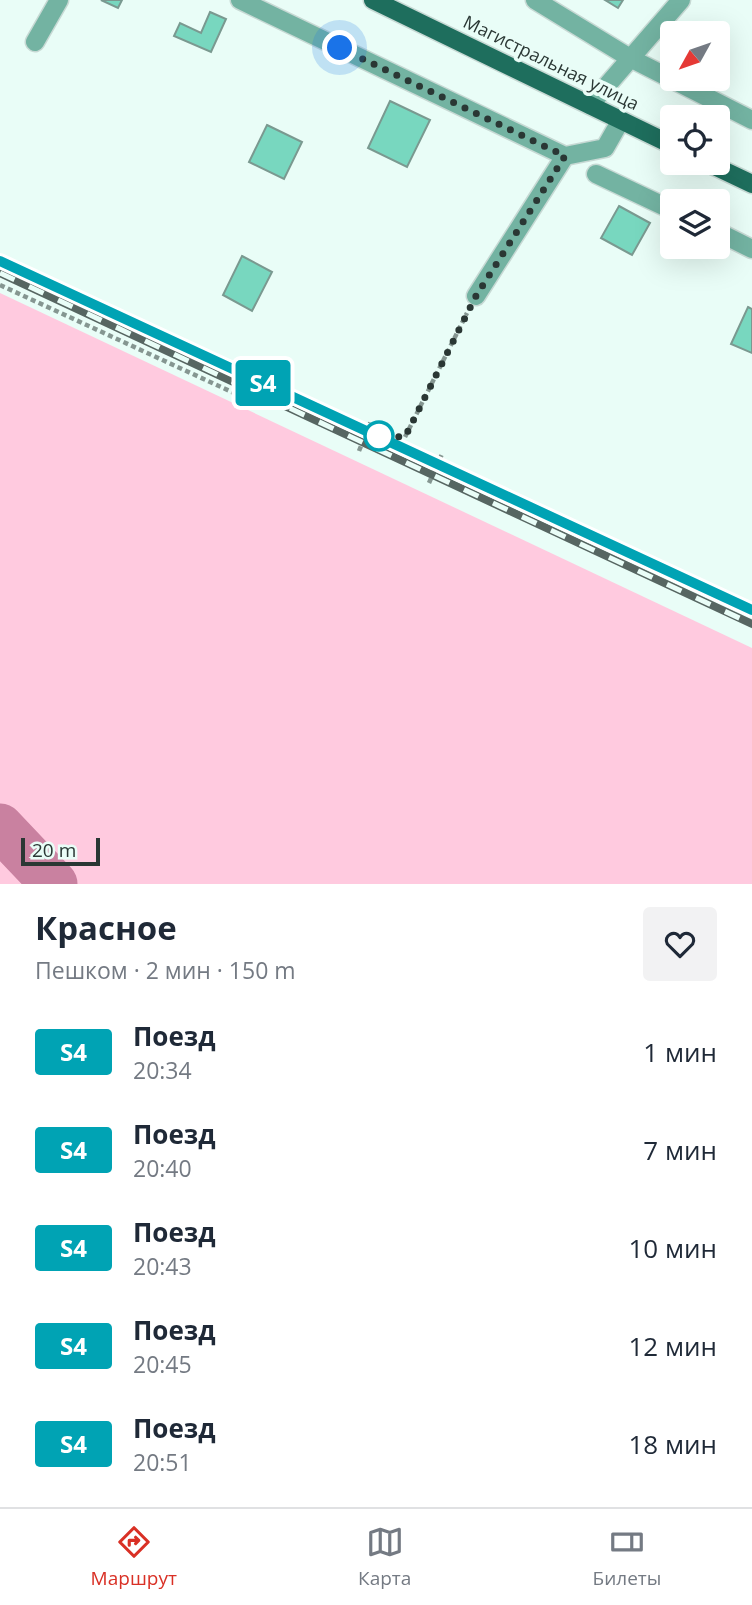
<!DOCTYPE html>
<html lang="ru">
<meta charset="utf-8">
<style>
body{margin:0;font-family:"Open Sans",sans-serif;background:#f2f2f3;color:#1f2937;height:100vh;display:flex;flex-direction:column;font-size:26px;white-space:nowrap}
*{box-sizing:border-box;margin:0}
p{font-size:23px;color:#747a83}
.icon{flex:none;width:38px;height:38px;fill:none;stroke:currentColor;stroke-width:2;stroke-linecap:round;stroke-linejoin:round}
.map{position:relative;height:884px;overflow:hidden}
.side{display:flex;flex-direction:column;background:#fff;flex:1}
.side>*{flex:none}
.badge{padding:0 14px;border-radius:5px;font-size:24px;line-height:46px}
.needle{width:46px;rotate:230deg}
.controls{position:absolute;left:660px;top:21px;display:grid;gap:14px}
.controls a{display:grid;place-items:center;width:70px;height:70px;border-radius:7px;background:#fff;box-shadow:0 7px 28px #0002;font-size:35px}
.scale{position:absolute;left:21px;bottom:18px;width:79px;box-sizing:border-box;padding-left:7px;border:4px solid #2a3734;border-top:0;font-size:19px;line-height:24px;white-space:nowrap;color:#2a3734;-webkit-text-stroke:5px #e9fdf7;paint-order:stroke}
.you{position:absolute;width:35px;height:35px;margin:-18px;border:5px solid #fff;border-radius:50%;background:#1a73e8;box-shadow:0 0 0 10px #1a73e833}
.map>.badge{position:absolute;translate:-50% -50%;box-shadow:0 0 0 4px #fff}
.round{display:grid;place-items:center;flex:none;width:74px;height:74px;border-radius:7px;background:#f2f2f3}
.summary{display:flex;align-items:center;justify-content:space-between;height:119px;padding:0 35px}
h1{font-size:33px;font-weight:700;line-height:52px}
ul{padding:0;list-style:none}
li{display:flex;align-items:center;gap:21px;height:98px;padding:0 35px}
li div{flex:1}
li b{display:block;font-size:26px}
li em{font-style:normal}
li .badge{min-width:77px;font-weight:700;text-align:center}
.menu{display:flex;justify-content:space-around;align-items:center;height:98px;border-top:2px solid #e0e1e3;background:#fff;font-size:19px;color:#747a83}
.menu a{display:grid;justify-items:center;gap:4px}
.menu .current{color:#d93025}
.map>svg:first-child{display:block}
.green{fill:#ffcadf}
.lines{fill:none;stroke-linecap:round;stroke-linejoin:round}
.river{stroke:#c981a0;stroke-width:47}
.building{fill:#78d7bf;stroke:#7a9990;stroke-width:2}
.minor-casing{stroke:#c7d9d4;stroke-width:21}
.major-casing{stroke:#c7d9d4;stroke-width:21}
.path{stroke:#859691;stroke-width:4.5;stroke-dasharray:5 3.5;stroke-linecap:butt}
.minor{stroke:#73b3a2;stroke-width:18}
.major{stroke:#1e6e5d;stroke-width:18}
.rail-casing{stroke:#576662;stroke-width:8}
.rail{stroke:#e9fdf7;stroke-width:5;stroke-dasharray:16;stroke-linecap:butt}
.line-casing{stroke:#fff;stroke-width:16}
.line{stroke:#00a3b4;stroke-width:10}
.walk{stroke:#2a3734;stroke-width:7;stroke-dasharray:0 12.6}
.stop-dot{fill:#fff;stroke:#00a3b4;stroke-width:3.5}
.labels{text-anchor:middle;stroke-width:7;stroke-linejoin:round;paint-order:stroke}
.street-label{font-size:18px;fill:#2a3734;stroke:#e9fdf7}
</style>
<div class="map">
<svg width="752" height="884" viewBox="0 0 752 884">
<rect width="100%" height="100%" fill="#e9fdf7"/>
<!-- green -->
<path class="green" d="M0,293L752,648V884H0Z"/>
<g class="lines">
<!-- river -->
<path class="river" d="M0,827L54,884"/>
</g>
<!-- building -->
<path class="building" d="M101,0H122L118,8Z
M605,0H623L618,8Z
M210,12L226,19L211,52L174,36L180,23L201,33Z
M390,101L430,120L407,167L368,148Z
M267,125L302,142L284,179L249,162Z
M619,206L650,223L632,255L601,238Z
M242,256L272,272L252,311L223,295Z
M748,307L752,309V353L731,344Z"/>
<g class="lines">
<defs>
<path id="minor" d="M240,0L565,156
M535,0L630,58L752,120
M35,42L59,0
M590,105L681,0
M596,174L672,210
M718,232L752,249
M476,296L565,156L605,148L621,120"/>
<path id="major" d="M373,0L672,145
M708,163L752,184"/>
</defs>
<!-- minor casing -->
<use href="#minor" class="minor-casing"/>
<!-- major casing -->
<use href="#major" class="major-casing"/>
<!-- path -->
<path class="path" d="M0,285L247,399
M405,437L467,313
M359,451L371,421
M429,483L442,454"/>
<!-- minor -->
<use href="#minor" class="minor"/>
<!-- major -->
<use href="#major" class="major"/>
<defs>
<path id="rail" d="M0,261L752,610
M0,273L752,624"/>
</defs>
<!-- rail casing -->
<use href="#rail" class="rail-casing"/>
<!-- rail -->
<use href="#rail" class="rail"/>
</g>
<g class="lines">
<defs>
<path id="line" d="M0,261L752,610"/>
</defs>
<!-- line casing -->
<use href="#line" class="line-casing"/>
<!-- line -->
<use href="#line" class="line"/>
<!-- walk -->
<path class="walk" d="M340,48L565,156L476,296L405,437L379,436"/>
</g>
<!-- markers -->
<circle class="stop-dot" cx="379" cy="436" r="14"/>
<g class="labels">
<!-- street labels -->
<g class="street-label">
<text transform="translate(551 63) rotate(26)" y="6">Магистральная улица</text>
</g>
</g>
</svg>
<div class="controls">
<a><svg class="needle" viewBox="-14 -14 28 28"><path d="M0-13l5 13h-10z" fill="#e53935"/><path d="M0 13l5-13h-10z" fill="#747a83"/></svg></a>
<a><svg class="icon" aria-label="locate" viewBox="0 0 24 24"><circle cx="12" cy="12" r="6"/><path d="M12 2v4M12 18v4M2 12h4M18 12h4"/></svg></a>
<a><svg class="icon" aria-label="layers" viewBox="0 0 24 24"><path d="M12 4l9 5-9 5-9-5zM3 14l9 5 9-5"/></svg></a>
</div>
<div class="scale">20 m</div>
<div class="you" style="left:340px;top:48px"></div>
<b class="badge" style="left:263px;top:383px;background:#00a3b4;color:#fff">S4</b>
</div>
<section class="side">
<div class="summary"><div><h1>Красное</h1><p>Пешком · 2 мин · 150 m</p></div><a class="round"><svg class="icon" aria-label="heart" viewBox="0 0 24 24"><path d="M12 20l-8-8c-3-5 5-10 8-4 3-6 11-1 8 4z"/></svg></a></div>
<ul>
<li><span class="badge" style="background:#00a3b4;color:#fff">S4</span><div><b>Поезд</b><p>20:34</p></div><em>1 мин</em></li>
<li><span class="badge" style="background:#00a3b4;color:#fff">S4</span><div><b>Поезд</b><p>20:40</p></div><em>7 мин</em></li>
<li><span class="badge" style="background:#00a3b4;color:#fff">S4</span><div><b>Поезд</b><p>20:43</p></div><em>10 мин</em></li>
<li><span class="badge" style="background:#00a3b4;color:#fff">S4</span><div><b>Поезд</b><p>20:45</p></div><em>12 мин</em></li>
<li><span class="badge" style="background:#00a3b4;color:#fff">S4</span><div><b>Поезд</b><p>20:51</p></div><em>18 мин</em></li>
</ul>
</section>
<nav class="menu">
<a class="current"><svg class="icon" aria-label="directions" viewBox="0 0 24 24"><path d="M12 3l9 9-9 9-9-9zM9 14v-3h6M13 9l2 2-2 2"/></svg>Маршрут</a>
<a><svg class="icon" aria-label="map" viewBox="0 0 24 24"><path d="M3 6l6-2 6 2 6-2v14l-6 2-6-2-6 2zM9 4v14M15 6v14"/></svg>Карта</a>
<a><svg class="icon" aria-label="tickets" viewBox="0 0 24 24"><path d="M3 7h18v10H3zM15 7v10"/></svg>Билеты</a>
</nav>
